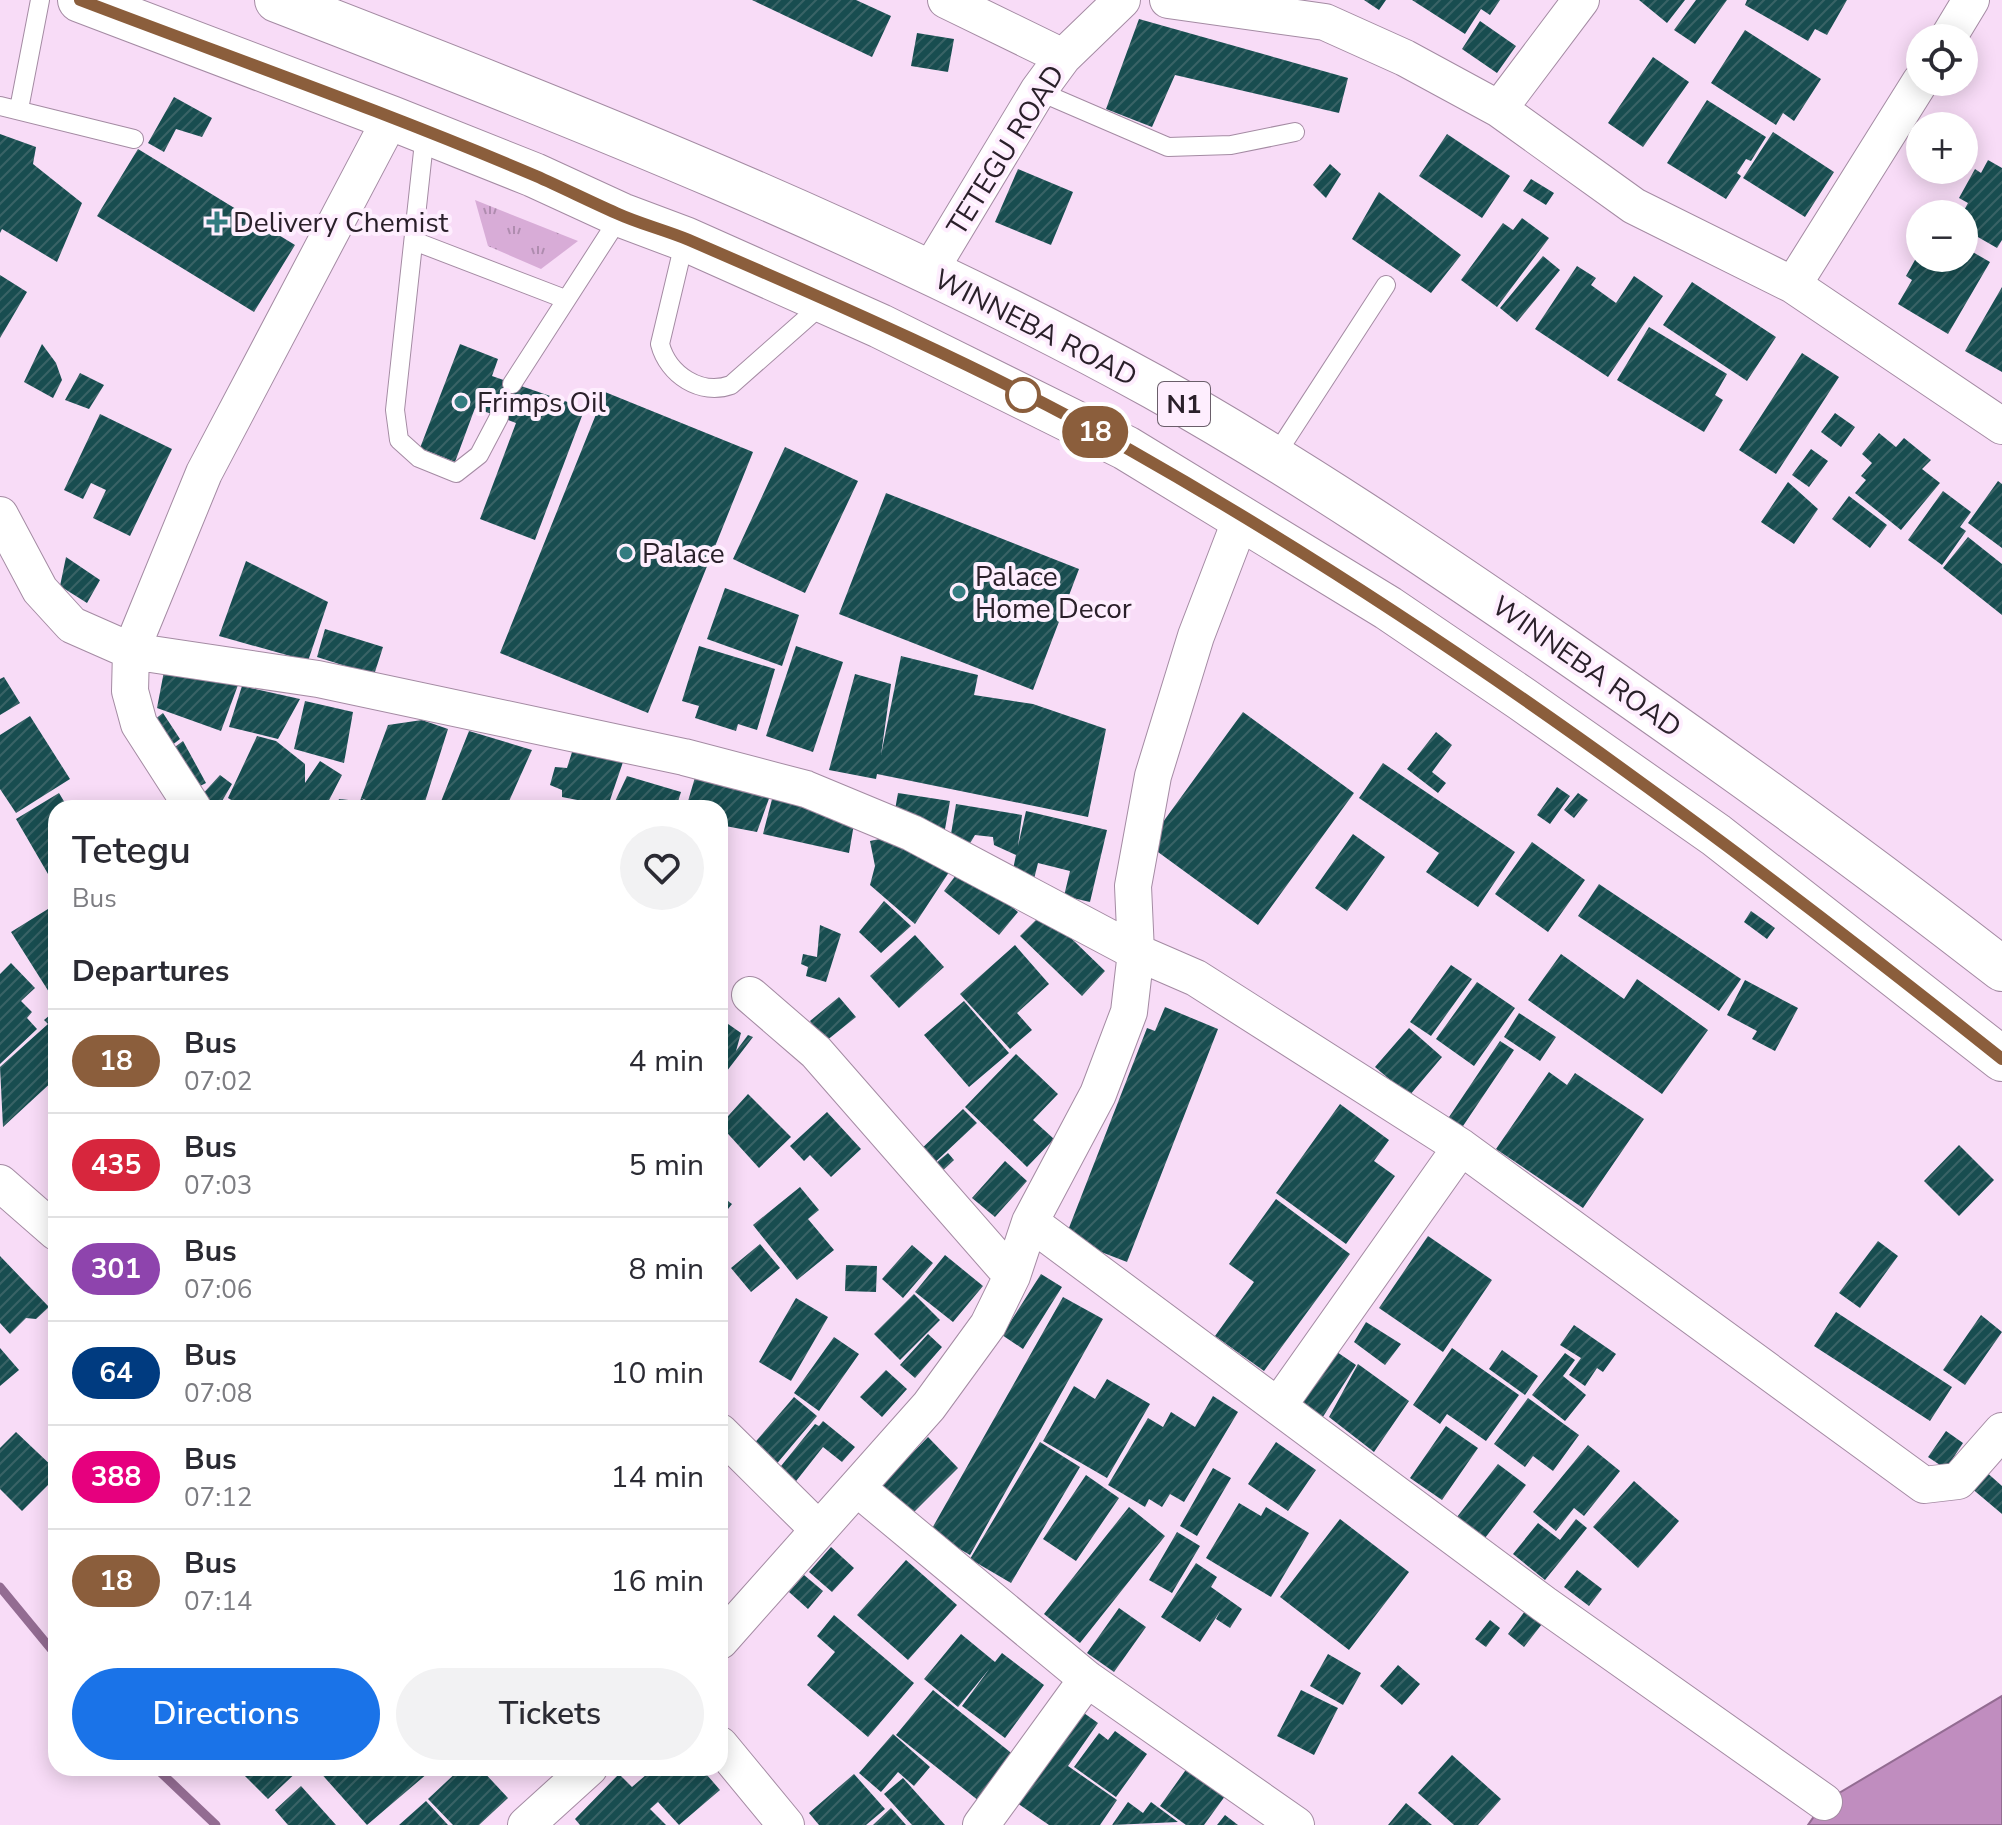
<!DOCTYPE html>
<meta charset="utf-8">
<style>
body{margin:0;font-family:"Nunito Sans",sans-serif;background:#f2f2f3;color:#2b2b33;height:100vh;display:flex;flex-direction:column;font-size:30px;white-space:nowrap}
*{box-sizing:border-box;margin:0}
p{font-size:26px;color:#7c7c81}
.icon{flex:none;width:44px;height:44px;fill:none;stroke:currentColor;stroke-width:2;stroke-linecap:round;stroke-linejoin:round}
.map{position:relative;flex:1;overflow:hidden}
.drawer{position:absolute;left:48px;top:800px;width:680px;height:976px;display:flex;flex-direction:column;background:#fff;border-radius:24px;box-shadow:0 4px 20px #0003}
.drawer>*{flex:none}
.badge{padding:0 16px;border-radius:26px;font-size:28px;line-height:52px}
.fabs{position:absolute;left:1906px;top:24px;display:grid;gap:16px}
.fabs a{display:grid;place-items:center;width:72px;height:72px;border-radius:50%;background:#fff;box-shadow:0 4px 20px #0003;font-size:40px}
.map>.badge{position:absolute;translate:-50% -50%;box-shadow:0 0 0 4px #fff}
h2{padding:0 24px;font-size:30px;line-height:72px}
.round{display:grid;place-items:center;flex:none;width:84px;height:84px;border-radius:42px;background:#f2f2f3}
.overview{display:flex;align-items:center;justify-content:space-between;height:136px;padding:0 24px}
h1{font-size:38px;font-weight:600;line-height:60px}
.cta{display:flex;gap:16px;margin-top:auto;padding:16px 24px}
.cta a{flex:1;height:92px;border-radius:48px;background:#1a73e8;color:#fff;font-size:32px;font-weight:600;line-height:92px;text-align:center}
.cta a+a{background:#f2f2f3;color:#2b2b33}
ul{padding:0;list-style:none}
li{display:flex;align-items:center;gap:24px;height:104px;padding:0 24px;border-top:2px solid #e1e1e2}
li div{flex:1}
li b{display:block;font-size:30px}
li em{font-style:normal}
li .badge{min-width:88px;font-weight:700;text-align:center}
.map>svg:first-child{display:block}
.grass{fill:url(#grass-tufts)}
.water{fill:#c08dbf;stroke:#936c92;stroke-width:2}
.lines{fill:none;stroke-linecap:round;stroke-linejoin:round}
.stream{stroke:#936c92;stroke-width:9}
.building{fill:url(#building-hatch)}
.lane-casing{stroke:#a48ba3;stroke-width:20}
.street-casing{stroke:#a48ba3;stroke-width:38}
.highway-casing{stroke:#a48ba3;stroke-width:46}
.lane{stroke:#fff;stroke-width:18}
.street{stroke:#fff;stroke-width:36}
.highway{stroke:#fff;stroke-width:44}
.line-casing{stroke:#fff;stroke-width:18}
.line{stroke:#8b5e3c;stroke-width:12}
.poi-dot{fill:#337c80;stroke:#feeefe;stroke-width:3}
.stop-dot{fill:#fff;stroke:#8b5e3c;stroke-width:4}
.labels{text-anchor:middle;stroke-width:8;stroke-linejoin:round;paint-order:stroke}
.shield{fill:#feeefe;stroke:#6a5e6a;stroke-width:2}
.shield-label{font-size:26px;font-weight:bold;fill:#2a202a}
.street-label{font-size:28px;fill:#2a202a;stroke:#feeefe}
.poi-label{font-size:28px;fill:#2a202a;stroke:#feeefe;text-anchor:start}
</style>
<div class="map">
<svg width="2002" height="1825" viewBox="0 0 2002 1825">
<defs>
<pattern id="grass-tufts" width="24" height="20" patternUnits="userSpaceOnUse" patternTransform="scale(2)"><rect width="24" height="20" fill="#d8acd7"/><path d="M3 7l-1-3M5 7V3M7 7l1-3M15 17l-1-3M17 17v-4M19 17l1-3" fill="none" stroke="#af8caf"/></pattern>
<pattern id="building-hatch" width="6" height="6" patternUnits="userSpaceOnUse" patternTransform="scale(2)"><rect width="6" height="6" fill="#184d50"/><path d="M-1 1l2-2M0 6l6-6M5 7l2-2" fill="none" stroke="#396366"/></pattern>
</defs>
<rect width="100%" height="100%" fill="#f8dcf7"/>
<!-- grass -->
<path class="grass" d="M475,200L578,241L541,269L488,246Z"/>
<!-- water -->
<path class="water" d="M2002,1696V1825H1808L1824,1802Z"/>
<g class="lines">
<!-- stream -->
<path class="stream" d="M0,1587L56,1655
M156,1768L216,1825"/>
</g>
<!-- building -->
<path class="building" d="M752,0H856L891,16L872,57Z
M1364,0H1386L1379,10Z
M1412,0H1500L1490,15L1481,9L1465,34Z
M1639,0H1685L1667,23Z
M1696,0H1727L1695,44L1674,30Z
M1747,0H1847L1827,35L1815,29L1808,41L1745,5Z
M1139,19L1348,78L1339,113L1175,75L1152,127L1106,109Z
M1480,21L1516,46L1497,73L1462,49Z
M1745,30L1821,79L1794,121L1783,113L1776,125L1711,83Z
M917,33L954,39L948,72L911,66Z
M1653,57L1689,82L1643,147L1608,123Z
M174,97L212,118L202,137L176,129L164,152L148,143Z
M1707,100L1766,137L1751,161L1746,159L1737,173L1741,176L1726,199L1667,163Z
M1773,132L1834,172L1805,217L1743,178Z
M0,134L36,147L33,164L82,203L57,262L2,229L0,233Z
M1447,134L1510,176L1482,218L1419,176Z
M138,149L295,245L254,312L97,216Z
M1988,160L2002,168V240L1997,248L1964,229L1962,214L1968,203L1959,198L1975,169L1981,173Z
M1330,164L1341,174L1326,198L1313,185Z
M1018,169L1073,192L1051,245L995,222Z
M1531,179L1554,193L1546,205L1523,191Z
M1379,192L1461,255L1431,293L1352,239Z
M1522,218L1549,238L1497,307L1461,280L1503,223L1513,230Z
M1964,247L1990,262L1948,334L1898,304L1912,280L1906,276L1920,251V258H1964Z
M1543,256L1560,270L1517,322L1500,308Z
M1577,266L1596,278L1591,285L1616,303L1634,276L1663,296L1608,377L1535,329Z
M0,275L27,292L0,338Z
M1692,282L1776,337L1747,381L1663,325Z
M2002,287V372L1965,351Z
M1649,327L1727,374L1715,395L1723,400L1704,432L1617,380Z
M42,344L56,363L62,380L53,398L24,382Z
M460,344L498,359L492,376L585,408L535,540L480,519L516,423L475,408L455,462L420,448Z
M1802,353L1839,377L1776,474L1739,450Z
M80,373L104,385L89,409L65,400Z
M605,392L753,452L648,713L500,653Z
M1835,413L1855,427L1841,447L1821,432Z
M100,414L172,449L130,536L93,518L106,490L91,483L83,499L64,490Z
M1879,433L1896,447L1904,438L1931,460L1922,469L1940,483L1901,530L1855,493L1866,480L1861,476L1872,463L1862,454Z
M785,447L858,481L805,593L733,559Z
M1811,449L1828,461L1809,487L1792,475Z
M1998,481L2002,484V548L1968,523Z
M1788,482L1818,509L1794,544L1761,522Z
M1943,491L1971,512L1960,527L1966,531L1942,565L1908,540Z
M886,493L1079,569L1033,690L839,614Z
M1849,496L1887,525L1870,548L1832,519Z
M1968,537L2002,564V615L1943,568Z
M66,557L100,580L87,603L60,586Z
M246,561L328,602L308,661L219,636Z
M725,588L799,615L782,666L707,639Z
M325,629L383,647L374,675L317,657Z
M699,646L775,669L757,730L738,724L736,731L695,718L699,706L682,701Z
M796,646L843,662L813,752L766,736Z
M901,656L978,675L974,695L1033,704L1106,729L1088,817L877,774L876,779L829,770L855,674L891,684L881,755Z
M165,666L238,685L221,731L157,708Z
M4,677L20,703L0,715V679Z
M242,686L300,699L278,739L229,727Z
M305,701L353,712L344,763L294,749Z
M1243,712L1354,793L1258,925L1147,844Z
M163,713L180,739L163,752L146,726Z
M30,716L70,779L16,813L0,789V735Z
M422,720L448,729L423,808H384L361,798L376,808H358L361,798L388,725Z
M469,731L532,750L506,808H447L440,804Z
M1436,732L1452,745L1432,772L1446,783L1438,793L1407,769Z
M257,736L276,741L305,764V783L320,761L342,775L325,808H245L228,798Z
M183,741L206,783L188,792L164,755Z
M573,749L623,762L608,806L562,797V790L550,785L555,767L567,768Z
M1383,763L1515,852L1478,907L1426,872L1439,853L1359,798Z
M696,774L771,793L757,832L720,825V808H686Z
M220,775L232,784L218,808H208L199,798Z
M627,776L681,792L676,808H612Z
M1557,787L1570,796L1550,824L1537,815Z
M59,793L68,808H56V869L48,874L16,819Z
M898,793L950,801L945,829L893,821Z
M1578,793L1588,800L1574,818L1564,810Z
M339,799L358,801L356,808H336Z
M772,799L855,818L849,853L763,834Z
M555,803L574,807V808H553Z
M956,804L1022,815L1018,846L1026,811L1107,830L1090,902L1064,896L1070,871L1038,863L1034,879L1012,874L1016,855L994,845L993,837L975,835L969,845L951,834Z
M1353,834L1385,857L1347,911L1315,888Z
M889,837L955,863L915,924L870,885L875,866L870,841Z
M1532,842L1585,880L1548,932L1495,894Z
M962,867L1018,912L999,935L944,891Z
M1599,884L1741,979L1719,1011L1578,916Z
M884,901L911,926L881,953L859,932Z
M56,904V988L49,992L11,932Z
M1751,911L1775,928L1767,939L1744,922Z
M1044,912L1105,971L1082,996L1020,936Z
M820,925L841,934L826,982L806,976L808,967L801,964L803,954L817,957Z
M915,935L944,967L899,1008L870,976Z
M1015,945L1049,984L1017,1013L1032,1030L1010,1049L960,994Z
M1561,954L1624,999L1637,979L1708,1030L1662,1094L1528,1000Z
M11,963L35,988L21,1001L32,1012L27,1018L37,1029L0,1064V974Z
M1451,965L1472,979L1431,1036L1410,1022Z
M1745,980L1798,1008L1775,1051L1752,1039L1757,1031L1727,1015Z
M1477,982L1515,1008L1474,1066L1436,1039Z
M839,997L856,1017L826,1041L810,1021Z
M720,1001L727,1008L721,1019L741,1033L736,1051L748,1035L753,1037L720,1080Z
M964,1001L1009,1053L969,1087L924,1035Z
M1165,1007L1218,1029L1127,1262L1065,1238L1147,1028L1155,1031Z
M56,1010V1078L3,1127L0,1067L48,1024L44,1020Z
M1519,1013L1556,1037L1540,1061L1504,1037Z
M1409,1028L1442,1057L1409,1096L1375,1067Z
M1500,1041L1514,1050L1459,1132L1445,1123Z
M1016,1054L1058,1094L1033,1120L1054,1139L1027,1167L965,1107Z
M1549,1072L1567,1085L1575,1073L1644,1119L1583,1208L1496,1149Z
M748,1094L791,1137L759,1168L720,1125Z
M1340,1104L1389,1140L1374,1161L1395,1176L1346,1244L1276,1193Z
M963,1109L977,1123L930,1167L917,1153Z
M827,1112L861,1149L831,1177L810,1155L804,1161L790,1146Z
M1959,1145L1994,1180L1959,1216L1924,1181Z
M948,1153L954,1160L938,1175L931,1167Z
M1005,1161L1027,1181L995,1217L972,1198Z
M800,1187L819,1210L808,1219L834,1250L797,1280L753,1225Z
M720,1195L732,1204L720,1219Z
M1276,1199L1350,1254L1264,1371L1215,1336L1254,1282L1229,1264Z
M1428,1236L1492,1280L1443,1352L1379,1308Z
M1878,1241L1898,1256L1860,1308L1839,1293Z
M760,1244L780,1268L751,1292L731,1268Z
M912,1245L933,1263L903,1298L882,1279Z
M945,1255L983,1286L953,1322L915,1292Z
M0,1256L49,1307L36,1319L26,1318L10,1334L0,1323Z
M846,1265L877,1266L876,1292L845,1291Z
M1041,1274L1062,1287L1023,1349L1002,1335Z
M914,1294L940,1320L900,1360L874,1334Z
M1063,1297L1103,1319L970,1555L930,1532Z
M796,1298L828,1317L791,1381L759,1362Z
M1836,1312L1952,1387L1930,1421L1814,1346Z
M1981,1315L2002,1332L1965,1385L1943,1370Z
M1366,1322L1401,1344L1385,1365L1354,1342Z
M1574,1325L1616,1354L1603,1372L1597,1368L1585,1386L1569,1375L1581,1358L1560,1345Z
M928,1334L942,1347L915,1378L900,1365Z
M834,1337L859,1354L819,1411L794,1393Z
M0,1348L19,1370L0,1386Z
M1452,1348L1519,1395L1486,1441L1447,1414L1440,1424L1413,1405Z
M1334,1350L1356,1365L1319,1423L1297,1407Z
M1502,1350L1538,1376L1525,1395L1489,1369Z
M1565,1353L1575,1360L1563,1376L1586,1395L1565,1421L1532,1395Z
M1358,1364L1409,1401L1374,1452L1329,1417Z
M886,1370L907,1389L882,1417L860,1397Z
M1107,1379L1150,1404L1107,1478L1043,1441L1074,1386L1095,1399Z
M1213,1396L1238,1412L1184,1502L1170,1494L1162,1507L1149,1499L1145,1507L1108,1485L1148,1418L1163,1427L1171,1412L1195,1427Z
M794,1397L817,1416L774,1467L751,1447Z
M1528,1398L1579,1435L1553,1471L1533,1456L1525,1467L1494,1444Z
M823,1421L855,1447L842,1462L823,1447L793,1485L777,1471L815,1424L819,1426Z
M1446,1426L1478,1448L1442,1500L1410,1478Z
M1946,1431L1963,1443L1946,1469L1928,1457Z
M16,1432L56,1470V1477L22,1511L0,1489V1448Z
M928,1437L958,1468L911,1515L881,1485Z
M1040,1442L1080,1467L1011,1583L970,1559Z
M1276,1442L1316,1470L1288,1511L1248,1484Z
M1588,1445L1620,1471L1584,1516L1574,1508L1556,1531L1533,1512Z
M1498,1464L1526,1485L1485,1538L1457,1517Z
M1213,1468L1231,1478L1197,1536L1180,1526Z
M1984,1470L2002,1486V1514L1970,1487Z
M1086,1475L1119,1498L1076,1561L1043,1539Z
M1634,1481L1679,1521L1638,1568L1593,1527Z
M1239,1503L1261,1516L1266,1507L1309,1533L1271,1597L1206,1558Z
M1129,1507L1165,1536L1080,1643L1044,1614Z
M1340,1519L1409,1572L1349,1650L1280,1597Z
M1576,1519L1587,1528L1545,1580L1513,1554L1538,1523L1560,1540Z
M1177,1532L1200,1546L1172,1593L1149,1580Z
M831,1547L854,1568L832,1592L809,1572Z
M906,1560L957,1605L908,1660L857,1615Z
M1196,1563L1217,1577L1211,1587L1242,1609L1230,1628L1216,1619L1221,1610L1200,1642L1161,1617Z
M1577,1570L1602,1589L1589,1606L1564,1587Z
M804,1575L823,1591L808,1609L789,1592Z
M1119,1608L1146,1627L1114,1672L1087,1653Z
M1525,1611L1542,1624L1524,1647L1508,1634Z
M834,1615L914,1683L868,1737L807,1685L835,1652L817,1636Z
M1490,1620L1500,1628L1486,1647L1475,1639Z
M961,1634L995,1662L1002,1653L1044,1685L1005,1738L962,1706L990,1668L958,1707L924,1679Z
M1328,1654L1361,1673L1343,1705L1310,1686Z
M1398,1665L1420,1684L1402,1705L1380,1686Z
M933,1690L1015,1756L979,1801L896,1735Z
M1301,1690L1338,1708L1314,1755L1277,1736Z
M1074,1706L1098,1723L1068,1766L1117,1800L1100,1825H1049L1010,1798Z
M1115,1731L1147,1754L1116,1797L1074,1767L1099,1733L1108,1740Z
M893,1734L930,1767L914,1786L898,1772L881,1792L859,1773Z
M1452,1755L1501,1799L1478,1825H1454L1418,1793Z
M1190,1764L1228,1792L1204,1825H1186L1160,1806Z
M247,1768H301L268,1799L242,1773Z
M321,1768H423L428,1773L367,1825L318,1770Z
M461,1768H480L508,1798L479,1825H453L428,1799Z
M654,1768H701L720,1790L679,1825L658,1802L650,1809L666,1825H580L575,1819L619,1774L632,1787Z
M854,1774L885,1809L866,1825H819L809,1813Z
M903,1778L945,1825H912L884,1794Z
M301,1786L336,1825H288L275,1810Z
M426,1801L448,1825H399Z
M1128,1802L1143,1813L1151,1802L1178,1822L1112,1825Z
M1406,1803L1432,1825H1388Z
M891,1808L906,1825H873Z
M1225,1815L1238,1825H1217Z"/>
<g class="lines">
<defs>
<path id="lane" d="M1038,91L1168,147L1231,145L1295,132
M0,106L134,139
M19,109L40,0
M425,133L395,410L399,440L419,458L456,473L479,455L499,417
M685,239L660,344C668,375 701,396 731,385L825,302
M414,241L565,299
M512,384L621,215
M1275,456L1386,285"/>
<path id="street" d="M946,0L1063,57
M1168,0L1325,22L1405,58L1499,109L1634,206L1793,285L2002,426
M1948,38L1971,0
M1499,109L1581,0
M929,272L1038,91L1063,57L1122,0
M1793,285L1920,82
M0,515L40,590L72,625L131,651L318,679L684,757L806,789L912,833L1136,952L1196,978L1461,1147L1924,1485L1958,1481L2002,1431
M193,808L139,724L130,691L131,651L204,473L391,118
M750,995L816,1052L1012,1276
M0,1183L56,1232
M1030,1222L1544,1604L1824,1802
M1278,1406L1461,1147
M720,1432L818,1529
M857,1488L1087,1679L1296,1825
M720,1641L929,1406L988,1325L1012,1276L1030,1222L1098,1094L1129,1012L1136,952L1133,886L1153,776L1196,636L1242,516
M720,1745L786,1825
M526,1825L589,1768
M981,1825L1087,1679"/>
<path id="highway" d="M80,0L391,118L534,175L621,215L685,239L880,326L1126,448L1388,608L1522,699L1716,835L2002,1059
M277,0C574,115 875,233 1154,387C1297,467 1431,558 1566,651C1714,753 1860,858 2002,969"/>
</defs>
<!-- lane casing -->
<use href="#lane" class="lane-casing"/>
<!-- street casing -->
<use href="#street" class="street-casing"/>
<!-- highway casing -->
<use href="#highway" class="highway-casing"/>
<!-- lane -->
<use href="#lane" class="lane"/>
<!-- street -->
<use href="#street" class="street"/>
<!-- highway -->
<use href="#highway" class="highway"/>
</g>
<g class="lines">
<defs>
<path id="line" d="M80,0C232,58 386,112 536,176C563,188 589,201 616,213C640,224 665,230 689,240C837,304 989,370 1130,450C1439,625 1725,838 2002,1059"/>
</defs>
<!-- line casing -->
<use href="#line" class="line-casing"/>
<!-- line -->
<use href="#line" class="line"/>
</g>
<!-- markers -->
<g class="poi-dot">
<path d="M213 210h8v8h8v8h-8v8h-8v-8h-8v-8h8z"/>
<circle cx="461" cy="402" r="8"/>
<circle cx="626" cy="553" r="8"/>
<circle cx="959" cy="592" r="8"/>
</g>
<circle class="stop-dot" cx="1023" cy="395" r="16"/>
<g class="labels">
<!-- shield labels -->
<rect class="shield" x="1158" y="382" width="52" height="44" rx="6"/>
<g class="shield-label">
<text x="1184" y="413">N1</text>
</g>
<!-- street labels -->
<g class="street-label">
<text transform="translate(1005 150) rotate(-58)" y="10">TETEGU ROAD</text>
<text transform="translate(1036 327) rotate(27)" y="10">WINNEBA ROAD</text>
<text transform="translate(1587 666) rotate(35)" y="10">WINNEBA ROAD</text>
</g>
<!-- poi labels -->
<g class="poi-label">
<text x="233" y="232">Delivery Chemist</text>
<text x="477" y="412">Frimps Oil</text>
<text x="642" y="563">Palace</text>
<text x="975" y="586">Palace<tspan x="975" dy="32">Home Decor</tspan></text>
</g>
</g>
</svg>
<div class="fabs">
<a><svg class="icon" aria-label="locate" viewBox="0 0 24 24"><circle cx="12" cy="12" r="6"/><path d="M12 2v4M12 18v4M2 12h4M18 12h4"/></svg></a>
<a>+</a>
<a>−</a>
</div>
<b class="badge" style="left:1095px;top:432px;background:#8b5e3c;color:#fff">18</b>
<section class="drawer">
<div class="overview"><div><h1>Tetegu</h1><p>Bus</p></div><a class="round"><svg class="icon" aria-label="heart" viewBox="0 0 24 24"><path d="M12 20l-8-8c-3-5 5-10 8-4 3-6 11-1 8 4z"/></svg></a></div>
<h2>Departures</h2>
<ul>
<li><span class="badge" style="background:#8b5e3c;color:#fff">18</span><div><b>Bus</b><p>07:02</p></div><em>4 min</em></li>
<li><span class="badge" style="background:#d7263d;color:#fff">435</span><div><b>Bus</b><p>07:03</p></div><em>5 min</em></li>
<li><span class="badge" style="background:#8e44ad;color:#fff">301</span><div><b>Bus</b><p>07:06</p></div><em>8 min</em></li>
<li><span class="badge" style="background:#003b80;color:#fff">64</span><div><b>Bus</b><p>07:08</p></div><em>10 min</em></li>
<li><span class="badge" style="background:#e6007e;color:#fff">388</span><div><b>Bus</b><p>07:12</p></div><em>14 min</em></li>
<li><span class="badge" style="background:#8b5e3c;color:#fff">18</span><div><b>Bus</b><p>07:14</p></div><em>16 min</em></li>
</ul>
<div class="cta"><a>Directions</a><a>Tickets</a></div>
</section>
</div>
